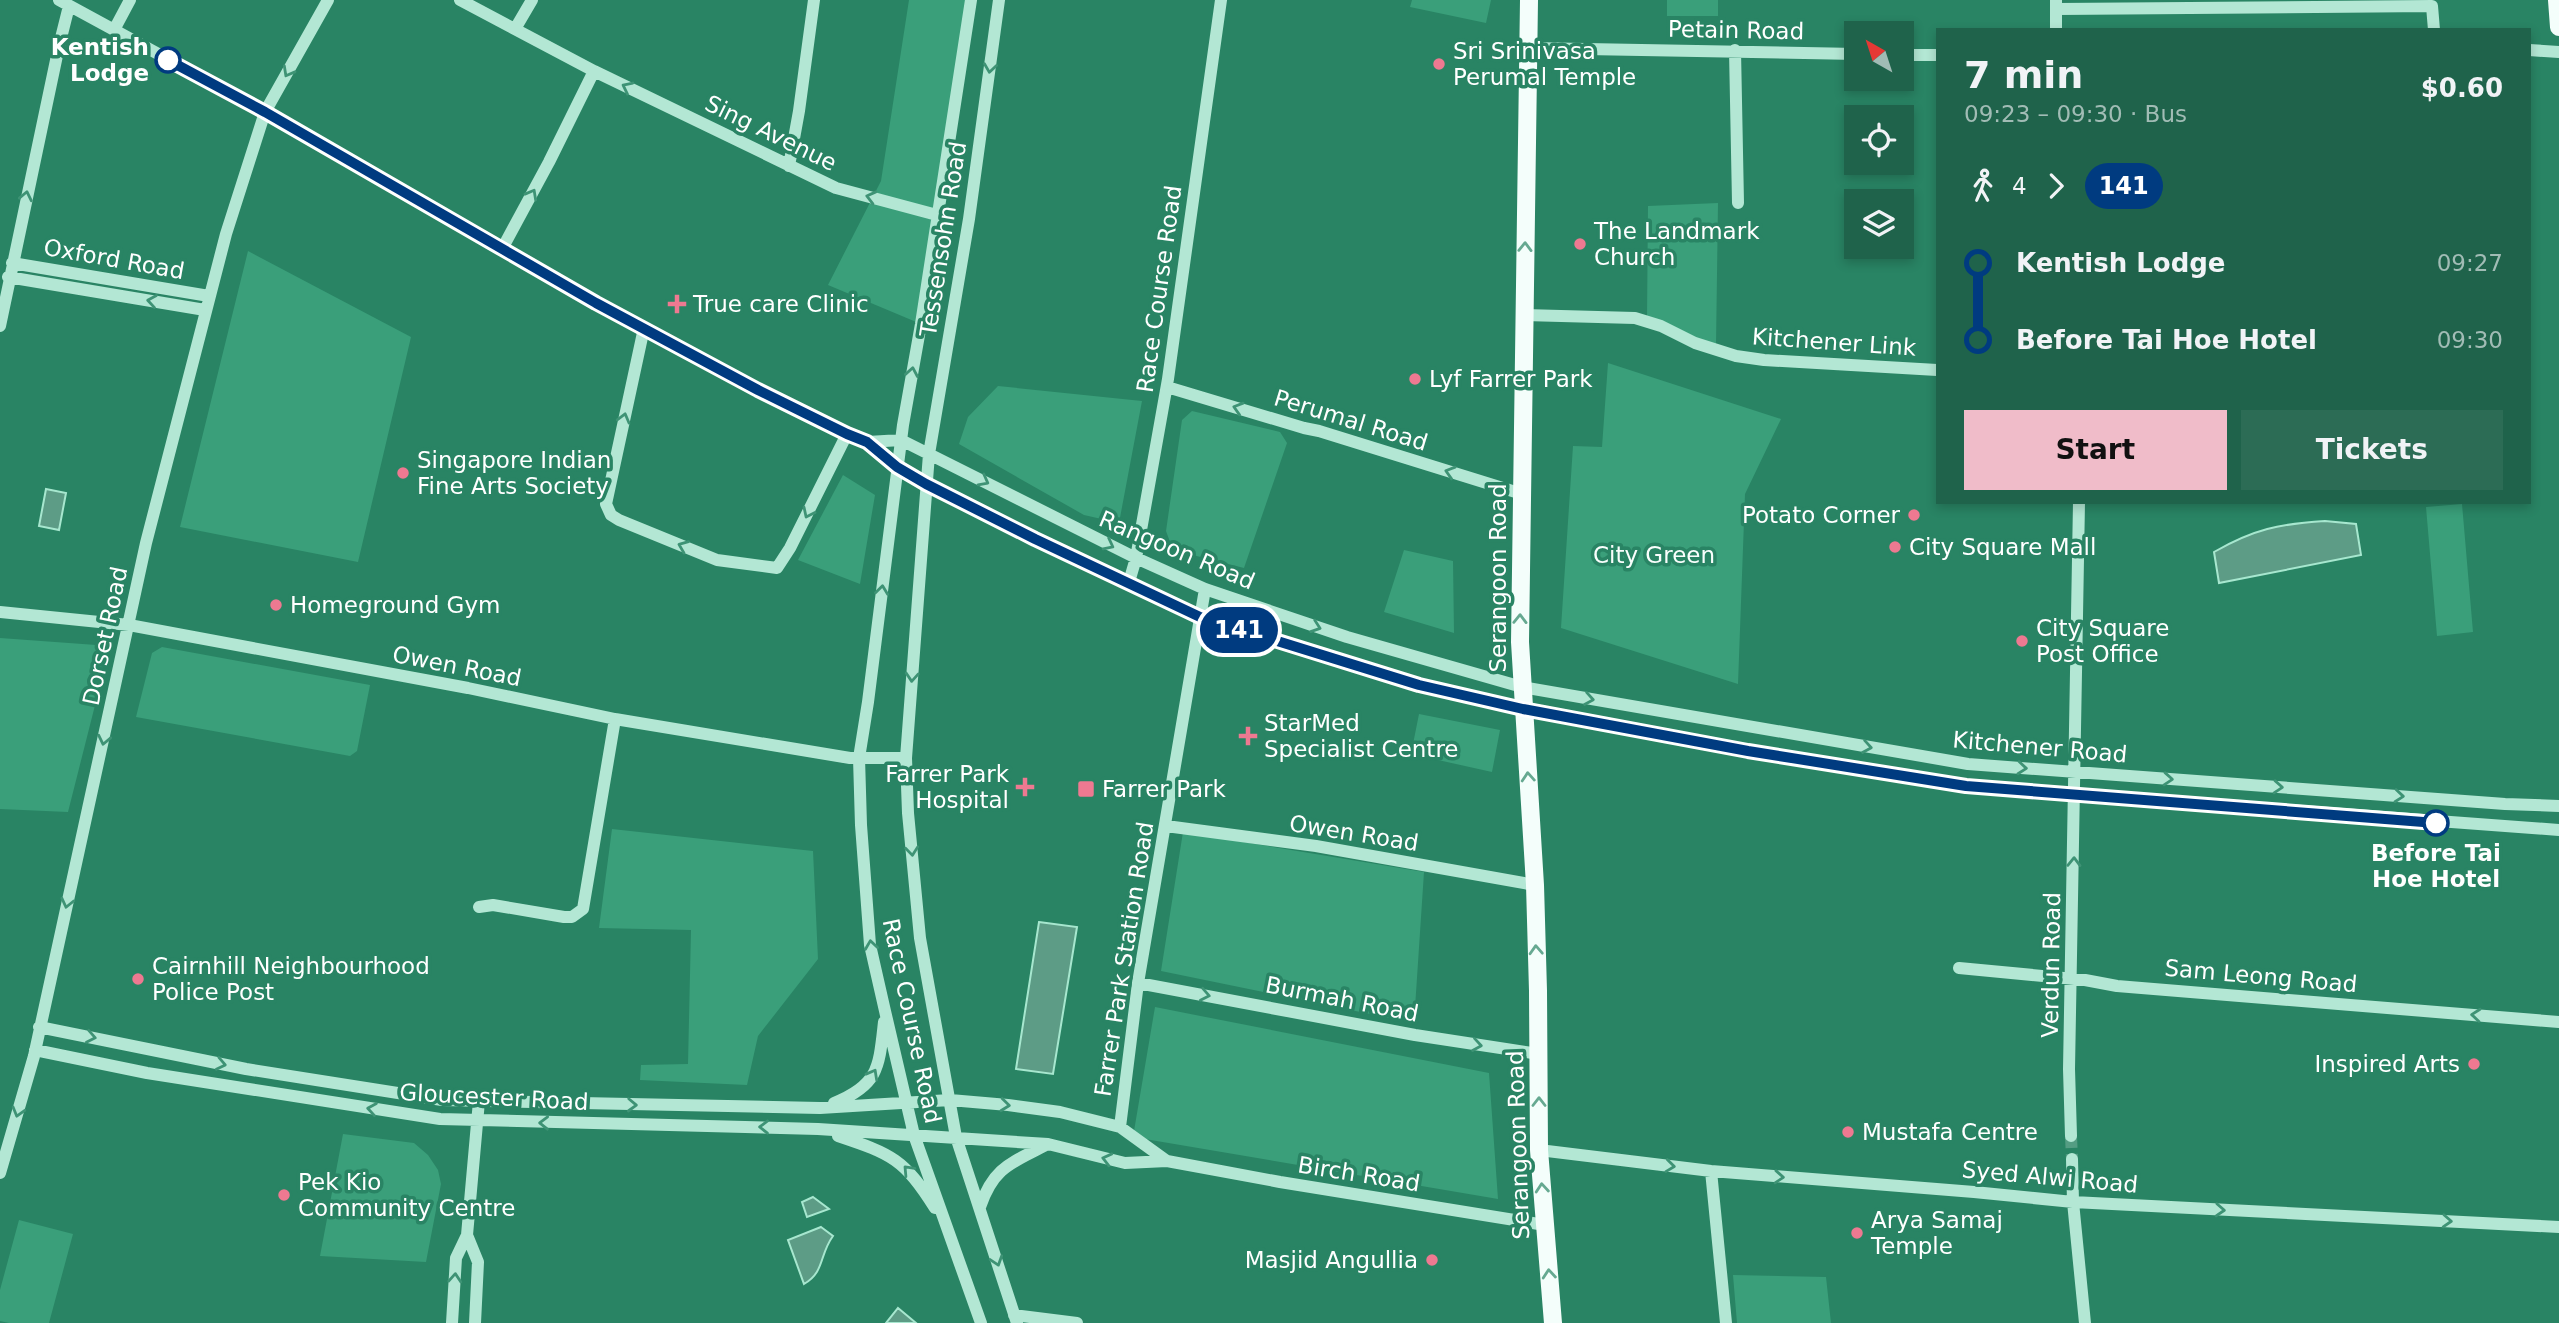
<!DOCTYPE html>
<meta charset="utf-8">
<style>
body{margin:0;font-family:"DejaVu Sans",sans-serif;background:#2c6c55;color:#f1f3f6;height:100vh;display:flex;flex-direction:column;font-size:26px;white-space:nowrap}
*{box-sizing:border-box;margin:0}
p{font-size:23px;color:#a1bcb5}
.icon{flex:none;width:38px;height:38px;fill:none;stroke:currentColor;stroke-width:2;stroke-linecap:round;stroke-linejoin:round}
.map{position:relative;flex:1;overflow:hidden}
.panel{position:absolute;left:1936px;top:28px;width:595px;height:476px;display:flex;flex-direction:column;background:#1f634b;border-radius:0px;box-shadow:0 4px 10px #0003}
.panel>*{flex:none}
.badge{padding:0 14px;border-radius:23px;font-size:24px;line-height:46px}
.needle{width:46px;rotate:321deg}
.buttons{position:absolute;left:1844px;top:21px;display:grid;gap:14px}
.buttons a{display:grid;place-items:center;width:70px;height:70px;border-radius:0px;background:#1f634b;box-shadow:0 4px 10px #0003;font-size:35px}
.map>.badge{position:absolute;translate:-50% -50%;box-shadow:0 0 0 4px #fff}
.legs{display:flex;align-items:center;gap:10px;height:77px;padding:0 28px;font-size:23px}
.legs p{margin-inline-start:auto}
.overview{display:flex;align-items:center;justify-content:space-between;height:119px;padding:0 28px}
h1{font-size:38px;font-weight:800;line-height:52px}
.primary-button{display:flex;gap:14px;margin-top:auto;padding:14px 28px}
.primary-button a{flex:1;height:80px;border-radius:0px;background:#f0bcc9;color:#111;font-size:28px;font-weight:800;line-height:80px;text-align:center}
.primary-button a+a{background:#2c6c55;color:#f1f3f6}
ul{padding:0 28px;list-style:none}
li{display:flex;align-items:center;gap:24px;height:77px;font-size:26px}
li i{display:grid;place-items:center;width:10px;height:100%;margin:0 9px;background:currentColor}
li i::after{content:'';width:18px;height:18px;margin:-9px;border:5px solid;border-radius:50%;background:#1f634b}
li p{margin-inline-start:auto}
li:first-child i{background:linear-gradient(#0000 50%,currentColor 0)}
li:last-child i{background:linear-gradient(currentColor 50%,#0000 0)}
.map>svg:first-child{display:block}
.green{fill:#3a9f7a}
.water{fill:#5d9c86;stroke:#a7e7cf;stroke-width:2}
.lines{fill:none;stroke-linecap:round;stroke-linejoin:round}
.minor-tunnel{stroke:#549d83;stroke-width:12;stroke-dasharray:12 6;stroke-linecap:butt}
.minor{stroke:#b3e7d4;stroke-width:12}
.major{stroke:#f4fefb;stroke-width:18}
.oneway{stroke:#3e9375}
.oneway2{stroke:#66a991}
.line-1-casing{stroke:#fff;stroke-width:16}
.line-1{stroke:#003b80;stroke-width:10}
.stop-1-dot{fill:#fff;stroke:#003b80;stroke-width:3.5}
.poi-dot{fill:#ee7991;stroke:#298464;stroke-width:2.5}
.labels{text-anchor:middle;stroke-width:7;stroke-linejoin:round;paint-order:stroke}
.street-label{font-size:23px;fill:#fff;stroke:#298464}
.stop-label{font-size:23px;font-weight:bold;fill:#fff;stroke:#298464;text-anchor:end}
.poi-label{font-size:23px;fill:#fff;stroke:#298464;text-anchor:start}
.park-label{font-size:23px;fill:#f9fefc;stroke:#298464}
</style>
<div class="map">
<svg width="2559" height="1323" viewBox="0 0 2559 1323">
<rect width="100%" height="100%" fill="#298464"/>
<!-- green -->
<path class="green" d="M909,0H971L921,324L828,285L881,181Z
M1412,0H1491L1486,23L1410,7Z
M1667,0H1718V16H1667Z
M1718,203L1716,346L1647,319L1648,206Z
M248,251L411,337L358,562L180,527Z
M1608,363L1781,419L1745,494L1738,684L1561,628L1573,446L1602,447Z
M998,386L1142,401L1119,523L1084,515L959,444L968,417Z
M1192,411L1280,432L1287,443L1244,568L1173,550L1166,531L1182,420Z
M843,475L875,495L860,584L798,560Z
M2462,504L2473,632L2437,636L2426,507Z
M1404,550L1453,561L1454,633L1384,612Z
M0,638L110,646L68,812L0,809Z
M162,647L370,685L357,751L350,756L136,717L152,653Z
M1419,714L1500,730L1492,772L1411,754Z
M612,829L813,851L818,959L758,1036L747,1085L640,1080L641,1065L688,1064L691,930L599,928Z
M1183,832L1424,872L1414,1023L1161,971Z
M1155,1007L1489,1073L1498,1199L1133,1137Z
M343,1134L414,1143L428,1155L438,1170L441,1184L426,1262L320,1256Z
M19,1220L73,1234L49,1323H9L0,1321V1290Z
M1733,1275L1826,1277L1831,1323H1737Z"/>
<!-- water -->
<path class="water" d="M46,489L66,493L59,530L39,526Z
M2325,521L2356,524L2361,555L2219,583L2214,552C2254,529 2279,524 2325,521Z
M1039,922L1077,927L1053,1074L1016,1069Z
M813,1197L829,1209L807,1217L802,1202Z
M821,1227L833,1236C819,1255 825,1272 804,1284L788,1240Z
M898,1308L916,1323H886Z"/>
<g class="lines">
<!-- minor-tunnel -->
<path class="minor-tunnel" d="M2071,1136L2072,1159"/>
<!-- minor -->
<path class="minor" d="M59,0L265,112L596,303L758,390L847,434L868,442L897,467L926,484L1036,539L1200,617L1419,685L1462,696L1748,751L1966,786L2559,830
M460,0L594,71L836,188L937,215
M971,0L921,324L903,425L868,702L859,758L861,825L870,945L885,1011L914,1135L981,1323
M999,0L969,219L929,454L906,758L908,813L920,938L956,1137L1017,1323
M2057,9L2432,6L2434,30
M515,29L532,0
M114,30L130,0
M2056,30V0
M1530,48L1857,54
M1735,50L1738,203
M2529,50L2559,52
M1902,55H1937
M789,166L799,111L814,0
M502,249L549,162L594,71
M12,263L209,296
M8,277L205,310
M1524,315L1635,318L1661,326L1695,343L1736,356L1764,360L1937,370
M0,326L59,46L69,6
M644,328L606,504L611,515L619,520L717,560L777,568L790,548L847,434
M1167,387L1304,428L1319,431L1522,494
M868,442L901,440L1136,558L1205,589L1347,637L1522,687L1968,764L2505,804L2559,806
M1129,582L1136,558L1168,379L1221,0
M0,612L129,625L468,688L615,719L850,758H906
M1166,826L1316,846L1535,885
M479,907L493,905L564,917H572L583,909L615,719
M1959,968L2085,980L2117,986L2559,1022
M1138,983L1415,1035L1539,1054
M39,1027L246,1069L442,1100L820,1108L950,1100L1008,1105L1060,1112L1120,1127L1167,1161
M35,1050L147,1073L440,1119L818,1129L1048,1144L1125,1163L1167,1161L1280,1182L1545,1225
M834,1103C879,1085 879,1067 884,1022
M1120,1127L1138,983L1205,589
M838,1136C892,1154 904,1159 935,1208
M2071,1136L2069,1069L2079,502
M1539,1150L1711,1171L1974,1192L2073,1202L2559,1227
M2072,1159L2073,1202L2085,1323
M1711,1171L1726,1323
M0,1173L34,1056L146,543L226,234L265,112L328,0
M980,1207C994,1166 1012,1163 1048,1144
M467,1235L478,1262L475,1323
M1014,1315L1077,1323
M452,1323L456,1258L467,1235L479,1101"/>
<!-- major -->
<path class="major" d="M1529,0L1520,642L1535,885L1538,991L1539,1150L1553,1323
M2557,0L2559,27"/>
</g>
<!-- one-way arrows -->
<defs><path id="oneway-chevron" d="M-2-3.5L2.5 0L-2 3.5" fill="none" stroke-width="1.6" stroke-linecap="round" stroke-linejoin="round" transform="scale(1.75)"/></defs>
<g class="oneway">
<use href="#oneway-chevron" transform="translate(990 68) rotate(98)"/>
<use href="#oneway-chevron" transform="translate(288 72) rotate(119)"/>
<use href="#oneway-chevron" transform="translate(627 87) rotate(-154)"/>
<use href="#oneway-chevron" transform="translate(532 194) rotate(-61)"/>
<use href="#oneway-chevron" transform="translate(26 196) rotate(-78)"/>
<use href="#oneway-chevron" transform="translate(871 197) rotate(-166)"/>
<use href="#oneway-chevron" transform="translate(152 301) rotate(-171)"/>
<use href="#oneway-chevron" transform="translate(912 372) rotate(-80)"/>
<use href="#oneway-chevron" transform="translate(1238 408) rotate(-163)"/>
<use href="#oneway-chevron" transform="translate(624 418) rotate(-75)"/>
<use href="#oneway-chevron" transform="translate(1450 472) rotate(-163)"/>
<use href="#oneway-chevron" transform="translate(984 481) rotate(28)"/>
<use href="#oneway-chevron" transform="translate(808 513) rotate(116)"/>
<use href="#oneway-chevron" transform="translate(1109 545) rotate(27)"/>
<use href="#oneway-chevron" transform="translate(683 546) rotate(-158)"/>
<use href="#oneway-chevron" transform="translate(882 590) rotate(-83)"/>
<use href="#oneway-chevron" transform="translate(1316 627) rotate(19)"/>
<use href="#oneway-chevron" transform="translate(912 677) rotate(94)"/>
<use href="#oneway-chevron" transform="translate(1589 699) rotate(10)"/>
<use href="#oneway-chevron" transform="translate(104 740) rotate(102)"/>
<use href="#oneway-chevron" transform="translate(1867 747) rotate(10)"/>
<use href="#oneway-chevron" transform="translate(2022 768) rotate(5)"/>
<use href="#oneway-chevron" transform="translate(2168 779) rotate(4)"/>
<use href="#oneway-chevron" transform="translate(2278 787) rotate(4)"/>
<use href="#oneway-chevron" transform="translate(2399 796) rotate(5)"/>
<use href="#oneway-chevron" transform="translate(912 851) rotate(84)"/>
<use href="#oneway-chevron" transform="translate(2074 862) rotate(-89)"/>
<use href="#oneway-chevron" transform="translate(67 903) rotate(103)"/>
<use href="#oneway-chevron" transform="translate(871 945) rotate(-98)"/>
<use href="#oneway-chevron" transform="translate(1205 995) rotate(11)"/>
<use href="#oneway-chevron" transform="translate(2476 1015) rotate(-175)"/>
<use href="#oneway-chevron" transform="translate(91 1037) rotate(11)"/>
<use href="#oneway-chevron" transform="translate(1477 1045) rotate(9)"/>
<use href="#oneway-chevron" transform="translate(221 1064) rotate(12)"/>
<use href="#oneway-chevron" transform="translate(873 1074) rotate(-61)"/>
<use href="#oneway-chevron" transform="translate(632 1105) rotate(2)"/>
<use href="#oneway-chevron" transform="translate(1005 1105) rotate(6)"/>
<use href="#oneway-chevron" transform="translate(372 1109) rotate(-171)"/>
<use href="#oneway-chevron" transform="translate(18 1112) rotate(106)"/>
<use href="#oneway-chevron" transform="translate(544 1123) rotate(-179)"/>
<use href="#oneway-chevron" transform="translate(764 1127) rotate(-179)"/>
<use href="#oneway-chevron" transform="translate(1107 1159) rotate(-166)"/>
<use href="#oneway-chevron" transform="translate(1670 1166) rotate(7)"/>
<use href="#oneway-chevron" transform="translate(908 1170) rotate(-133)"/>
<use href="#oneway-chevron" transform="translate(1779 1177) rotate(4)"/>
<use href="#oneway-chevron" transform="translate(2220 1210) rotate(3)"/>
<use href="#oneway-chevron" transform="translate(2447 1221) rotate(3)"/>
<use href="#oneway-chevron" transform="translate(997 1261) rotate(72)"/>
<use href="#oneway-chevron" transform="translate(455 1278) rotate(-86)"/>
</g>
<g class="oneway2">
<use href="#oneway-chevron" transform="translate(1525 247) rotate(-89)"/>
<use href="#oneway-chevron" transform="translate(1520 619) rotate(-89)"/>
<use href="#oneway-chevron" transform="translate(1528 777) rotate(-94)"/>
<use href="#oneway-chevron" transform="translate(1536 950) rotate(-93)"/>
<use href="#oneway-chevron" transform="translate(1539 1102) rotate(-90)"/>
<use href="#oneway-chevron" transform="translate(1542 1188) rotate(-95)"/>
<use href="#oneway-chevron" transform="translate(1549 1274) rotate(-95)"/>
</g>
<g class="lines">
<defs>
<path id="line-1" d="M168,60L265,112L596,303L758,390L847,434L867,442L897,467L926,484L1035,539L1200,617L1419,685L1523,709L1748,751L1966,786L2436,823"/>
</defs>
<!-- line-1 casing -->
<use href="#line-1" class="line-1-casing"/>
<!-- line-1 -->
<use href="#line-1" class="line-1"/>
</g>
<!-- markers -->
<g class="stop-1-dot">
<circle cx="168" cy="60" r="12"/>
<circle cx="2436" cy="823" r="12"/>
</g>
<g class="poi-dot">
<circle cx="1439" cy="64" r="7"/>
<circle cx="1580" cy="244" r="7"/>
<path d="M673.5 293.5h7v7h7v7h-7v7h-7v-7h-7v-7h7z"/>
<circle cx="1415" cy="379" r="7"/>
<circle cx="403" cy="473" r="7"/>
<circle cx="1914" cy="515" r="7"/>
<circle cx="1895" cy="547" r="7"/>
<circle cx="276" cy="605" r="7"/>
<circle cx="2022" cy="641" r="7"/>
<path d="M1244.5 725.5h7v7h7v7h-7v7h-7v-7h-7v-7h7z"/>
<path d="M1021.5 776.5h7v7h7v7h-7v7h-7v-7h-7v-7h7z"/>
<rect x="1077" y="780" width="18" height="18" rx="3.5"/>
<circle cx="138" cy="979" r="7"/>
<circle cx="2474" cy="1064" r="7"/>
<circle cx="1848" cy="1132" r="7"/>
<circle cx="284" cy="1195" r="7"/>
<circle cx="1857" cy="1233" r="7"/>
<circle cx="1432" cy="1260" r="7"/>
</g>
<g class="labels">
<!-- street labels -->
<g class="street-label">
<text transform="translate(1736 30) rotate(1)" y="8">Petain Road</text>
<text transform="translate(771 133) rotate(26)" y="8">Sing Avenue</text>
<text transform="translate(943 239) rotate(-81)" y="8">Tessensohn Road</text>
<text transform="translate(114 259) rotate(10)" y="8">Oxford Road</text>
<text transform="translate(1159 289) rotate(-82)" y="8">Race Course Road</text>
<text transform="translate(1834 342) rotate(4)" y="8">Kitchener Link</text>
<text transform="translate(1351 420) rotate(17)" y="8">Perumal Road</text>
<text transform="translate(1177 550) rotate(23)" y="8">Rangoon Road</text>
<text transform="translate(1498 578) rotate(-90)" y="8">Serangoon Road</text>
<text transform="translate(105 636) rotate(-78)" y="8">Dorset Road</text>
<text transform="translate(457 666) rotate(11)" y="8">Owen Road</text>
<text transform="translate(2040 747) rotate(5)" y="8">Kitchener Road</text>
<text transform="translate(1354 833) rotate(9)" y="8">Owen Road</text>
<text transform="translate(1124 959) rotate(-81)" y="8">Farrer Park Station Road</text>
<text transform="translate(2051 965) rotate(-89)" y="8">Verdun Road</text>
<text transform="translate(2261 976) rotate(5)" y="8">Sam Leong Road</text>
<text transform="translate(1342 999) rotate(11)" y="8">Burmah Road</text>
<text transform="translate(912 1021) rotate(78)" y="8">Race Course Road</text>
<text transform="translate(494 1097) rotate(3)" y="8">Gloucester Road</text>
<text transform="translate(1518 1145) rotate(-92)" y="8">Serangoon Road</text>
<text transform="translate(1359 1174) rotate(9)" y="8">Birch Road</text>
<text transform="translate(2050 1177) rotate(5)" y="8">Syed Alwi Road</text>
</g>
<!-- stop labels -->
<g class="stop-label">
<text x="149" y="55">Kentish<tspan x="149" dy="26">Lodge</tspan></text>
<text x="2436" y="861" text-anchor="middle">Before Tai<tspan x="2436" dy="26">Hoe Hotel</tspan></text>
</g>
<!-- poi labels -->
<g class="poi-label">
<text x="1453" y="59">Sri Srinivasa<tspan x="1453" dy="26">Perumal Temple</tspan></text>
<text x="1594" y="239">The Landmark<tspan x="1594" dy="26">Church</tspan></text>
<text x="693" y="312">True care Clinic</text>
<text x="1429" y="387">Lyf Farrer Park</text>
<text x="417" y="468">Singapore Indian<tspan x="417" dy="26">Fine Arts Society</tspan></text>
<text x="1900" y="523" text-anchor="end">Potato Corner</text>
<text x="1909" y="555">City Square Mall</text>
<text x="290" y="613">Homeground Gym</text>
<text x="2036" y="636">City Square<tspan x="2036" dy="26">Post Office</tspan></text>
<text x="1264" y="731">StarMed<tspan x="1264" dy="26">Specialist Centre</tspan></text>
<text x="1009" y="782" text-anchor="end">Farrer Park<tspan x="1009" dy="26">Hospital</tspan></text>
<text x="1102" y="797">Farrer Park</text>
<text x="152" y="974">Cairnhill Neighbourhood<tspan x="152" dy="26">Police Post</tspan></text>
<text x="2460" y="1072" text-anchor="end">Inspired Arts</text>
<text x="1862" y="1140">Mustafa Centre</text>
<text x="298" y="1190">Pek Kio<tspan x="298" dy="26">Community Centre</tspan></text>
<text x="1871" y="1228">Arya Samaj<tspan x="1871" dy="26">Temple</tspan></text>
<text x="1418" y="1268" text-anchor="end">Masjid Angullia</text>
</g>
<!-- park labels -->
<g class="park-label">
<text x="1654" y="563">City Green</text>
</g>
</g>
</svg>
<div class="buttons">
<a><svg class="needle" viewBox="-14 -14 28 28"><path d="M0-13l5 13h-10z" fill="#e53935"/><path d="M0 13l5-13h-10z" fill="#a1bcb5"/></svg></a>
<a><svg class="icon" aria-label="locate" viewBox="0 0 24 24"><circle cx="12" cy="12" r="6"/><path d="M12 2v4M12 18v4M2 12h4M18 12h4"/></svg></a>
<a><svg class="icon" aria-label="layers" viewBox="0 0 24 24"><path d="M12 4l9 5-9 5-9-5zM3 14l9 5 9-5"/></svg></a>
</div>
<b class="badge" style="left:1239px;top:630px;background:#003b80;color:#fff">141</b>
<section class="panel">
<div class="overview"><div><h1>7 min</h1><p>09:23 – 09:30 · Bus</p></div><b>$0.60</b></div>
<div class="legs"><svg class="icon" aria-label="walk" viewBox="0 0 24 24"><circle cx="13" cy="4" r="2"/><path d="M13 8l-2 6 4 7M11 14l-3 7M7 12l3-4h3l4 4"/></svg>4<svg class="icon" aria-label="forward" viewBox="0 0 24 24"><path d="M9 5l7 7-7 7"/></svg><b class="badge" style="background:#003b80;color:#fff">141</b></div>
<ul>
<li><i style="color:#003b80"></i><b>Kentish Lodge</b><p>09:27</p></li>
<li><i style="color:#003b80"></i><b>Before Tai Hoe Hotel</b><p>09:30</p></li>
</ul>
<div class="primary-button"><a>Start</a><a>Tickets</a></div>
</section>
</div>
